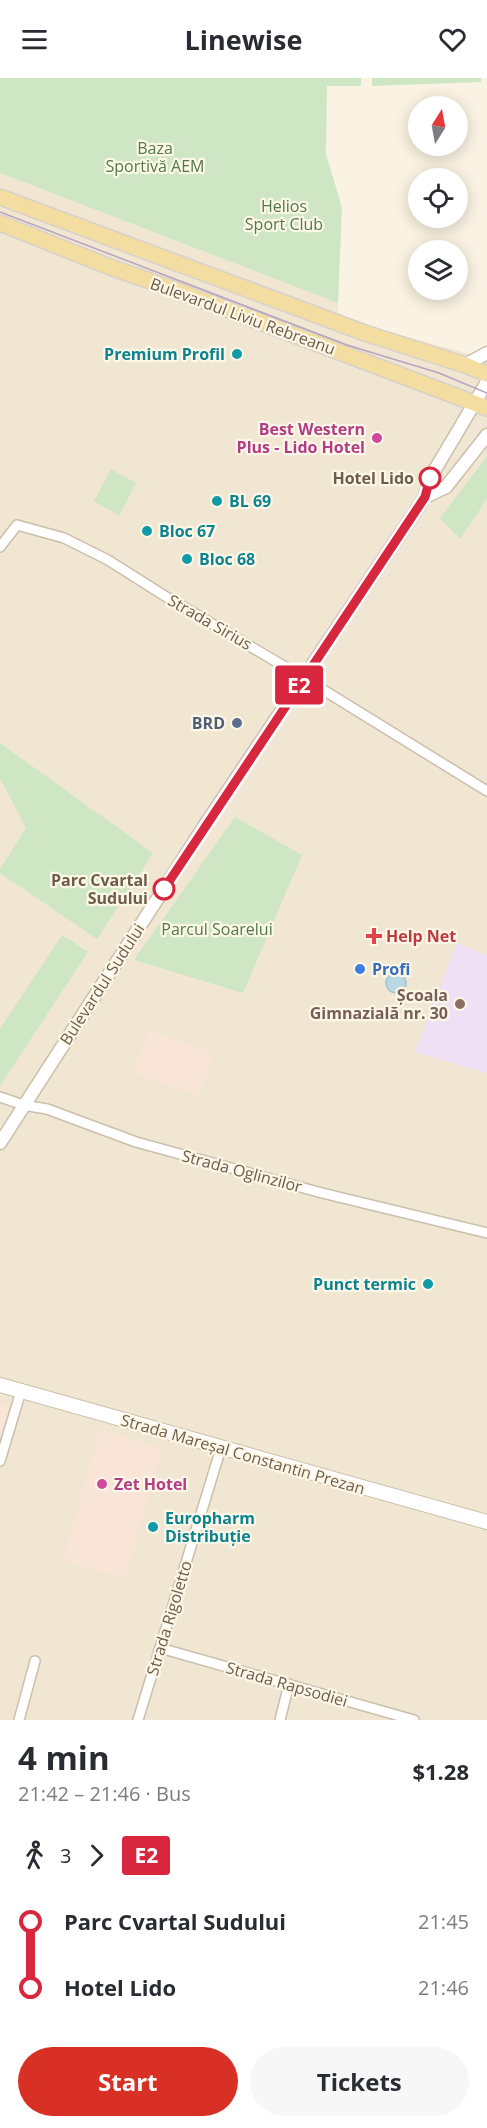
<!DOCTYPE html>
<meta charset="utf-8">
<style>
body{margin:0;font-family:"Open Sans",sans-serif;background:#f7f7f7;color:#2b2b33;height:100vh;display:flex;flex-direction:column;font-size:22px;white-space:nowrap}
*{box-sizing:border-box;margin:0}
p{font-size:20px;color:#7c7c81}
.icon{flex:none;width:33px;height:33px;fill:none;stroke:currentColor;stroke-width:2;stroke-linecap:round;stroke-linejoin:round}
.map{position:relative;height:1642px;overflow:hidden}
.details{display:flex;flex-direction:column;background:#fff;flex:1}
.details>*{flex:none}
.badge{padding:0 12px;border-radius:4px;font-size:21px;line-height:39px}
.needle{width:39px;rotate:11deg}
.controls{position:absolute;left:408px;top:18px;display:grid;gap:12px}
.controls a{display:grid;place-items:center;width:60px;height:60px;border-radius:50%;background:#fff;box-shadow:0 3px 15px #0003;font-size:30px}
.map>.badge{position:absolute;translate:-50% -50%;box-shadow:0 0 0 3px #fff}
.legs{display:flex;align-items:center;gap:9px;height:66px;padding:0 18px;font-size:20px}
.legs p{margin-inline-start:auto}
.summary{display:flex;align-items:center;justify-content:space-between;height:102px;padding:0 18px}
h1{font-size:33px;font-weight:700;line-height:45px}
.primary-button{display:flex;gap:12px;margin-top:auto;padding:12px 18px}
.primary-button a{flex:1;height:69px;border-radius:36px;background:#d93025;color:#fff;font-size:24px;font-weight:700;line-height:69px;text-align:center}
.primary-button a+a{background:#f7f7f7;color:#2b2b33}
ul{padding:0 18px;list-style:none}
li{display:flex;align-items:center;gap:21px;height:66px;font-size:22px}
li i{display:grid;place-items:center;width:9px;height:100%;margin:0 8px;background:currentColor}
li i::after{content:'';width:15px;height:15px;margin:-8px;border:4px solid;border-radius:50%;background:#fff}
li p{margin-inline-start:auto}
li:first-child i{background:linear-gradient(#0000 50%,currentColor 0)}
li:last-child i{background:linear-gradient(currentColor 50%,#0000 0)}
header{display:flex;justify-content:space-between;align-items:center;height:78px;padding:0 18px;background:#fff;font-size:27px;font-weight:700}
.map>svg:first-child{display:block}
.residential{fill:#f1e6d2}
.commercial{fill:#f9e5d7}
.education{fill:#f0e0f6}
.green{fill:#cee6c3}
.water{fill:#b9d8e1;stroke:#a0c6d2;stroke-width:1.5}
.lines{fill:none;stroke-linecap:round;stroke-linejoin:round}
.minor-casing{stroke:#ccbead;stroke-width:12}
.tertiary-casing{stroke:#ccbead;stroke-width:15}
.secondary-casing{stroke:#cfbeab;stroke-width:16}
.primary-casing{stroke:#d7d1cd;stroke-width:18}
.minor{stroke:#fff;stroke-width:9}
.tertiary{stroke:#fff;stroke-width:12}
.secondary{stroke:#fff;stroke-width:14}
.primary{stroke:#f3dda0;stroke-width:15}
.tram{stroke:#b7a3c2;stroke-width:1.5}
.line-1-casing{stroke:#fff;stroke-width:14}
.line-1{stroke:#d7263d;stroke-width:9}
.culture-dot{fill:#0f9aa8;stroke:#fdf7e8;stroke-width:2}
.hotel-dot{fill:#d1479c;stroke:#fdf7e8;stroke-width:2}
.stop-1-dot{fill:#fff;stroke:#d7263d;stroke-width:3}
.service-dot{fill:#5c6f8a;stroke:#fdf7e8;stroke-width:2}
.health-dot{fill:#e0444e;stroke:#fdf7e8;stroke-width:2}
.shop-dot{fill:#3f7fe0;stroke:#fdf7e8;stroke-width:2}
.education-dot{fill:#8d6e63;stroke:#fdf7e8;stroke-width:2}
.labels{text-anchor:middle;stroke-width:4.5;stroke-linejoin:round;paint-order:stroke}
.park-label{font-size:16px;fill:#527a47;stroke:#fdf7e8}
.street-label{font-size:16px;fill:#6f5c4b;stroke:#fdf7e8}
.culture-label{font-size:16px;font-weight:bold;fill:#0d838f;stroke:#fdf7e8;text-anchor:start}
.hotel-label{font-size:16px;font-weight:bold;fill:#b23c85;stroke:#fdf7e8;text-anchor:end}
.stop-label{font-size:16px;font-weight:bold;fill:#6f5c4b;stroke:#fdf7e8;text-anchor:end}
.service-label{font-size:16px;font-weight:bold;fill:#4e5e75;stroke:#fdf7e8;text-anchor:end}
.health-label{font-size:16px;font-weight:bold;fill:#be3a42;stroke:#fdf7e8;text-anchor:start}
.shop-label{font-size:16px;font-weight:bold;fill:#366cbe;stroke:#fdf7e8;text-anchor:start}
.education-label{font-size:16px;font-weight:bold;fill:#785e54;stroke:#fdf7e8;text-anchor:end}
</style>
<header><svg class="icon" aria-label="menu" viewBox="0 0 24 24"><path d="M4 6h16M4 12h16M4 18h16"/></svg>Linewise<svg class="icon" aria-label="heart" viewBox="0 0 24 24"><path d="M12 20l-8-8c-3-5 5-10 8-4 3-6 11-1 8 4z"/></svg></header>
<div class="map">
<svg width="487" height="1642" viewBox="0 0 487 1642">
<rect width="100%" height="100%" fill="#faf3e3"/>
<!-- residential -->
<path class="residential" d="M0,95L338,225V237L372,249L487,281V1642H0Z"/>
<!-- commercial -->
<path class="commercial" d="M150,952L213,976L200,1018L133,995Z
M0,1326L9,1329L0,1359Z
M100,1352L162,1370L125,1500L63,1483Z"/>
<!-- education -->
<path class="education" d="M457,865L487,878V995L415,974Z"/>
<!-- green -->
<path class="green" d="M0,0H361V8H327L326,76L342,130L338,225L0,95Z
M372,0H481V4L372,8Z
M487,378V421L460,461L440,440Z
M111,391L136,405L119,438L94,423Z
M0,665L153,775L97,861L0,795V791L26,750L0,700Z
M235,739L302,777L243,915L134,882Z
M62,857L88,874L0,1008V951Z"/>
<!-- water -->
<path class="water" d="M386 905a10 10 0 1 1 20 0a10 10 0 1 1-20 0Z"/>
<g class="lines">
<defs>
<path id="minor" d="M0,469L17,447L64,460L108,482L168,520L304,600L487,713
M0,1019L23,1027L47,1031L136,1064L322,1115L487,1155
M0,1383L21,1313
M160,1570L414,1642
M19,1642L35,1583
M138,1642L221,1370
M280,1642L289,1606"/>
<path id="tertiary" d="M465,287L487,275
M425,419L446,409L487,357
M0,1065L207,744L425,419L430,400L487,304"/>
<path id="secondary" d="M0,1307L487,1444"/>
<path id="primary" d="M0,119L365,255L465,287L487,296
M0,145L110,189L176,212L487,330"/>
</defs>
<!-- minor casing -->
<use href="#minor" class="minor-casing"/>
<!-- tertiary casing -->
<use href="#tertiary" class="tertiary-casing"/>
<!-- secondary casing -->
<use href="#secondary" class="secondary-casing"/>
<!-- primary casing -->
<use href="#primary" class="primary-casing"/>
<!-- minor -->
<use href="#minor" class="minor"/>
<!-- tertiary -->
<use href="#tertiary" class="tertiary"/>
<!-- secondary -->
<use href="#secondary" class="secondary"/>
<!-- primary -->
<use href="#primary" class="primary"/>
<!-- tram -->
<path class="tram" d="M0,134L347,267L439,295L487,315"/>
</g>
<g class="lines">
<defs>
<path id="line-1" d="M164,811L425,419L430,400"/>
</defs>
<!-- line-1 casing -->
<use href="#line-1" class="line-1-casing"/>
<!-- line-1 -->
<use href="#line-1" class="line-1"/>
</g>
<!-- markers -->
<g class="culture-dot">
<circle cx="237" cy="276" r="6"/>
<circle cx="217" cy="423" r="6"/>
<circle cx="147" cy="453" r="6"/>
<circle cx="187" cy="481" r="6"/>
<circle cx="428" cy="1206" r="6"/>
<circle cx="153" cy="1449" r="6"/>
</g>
<g class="hotel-dot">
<circle cx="377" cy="360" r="6"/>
<circle cx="102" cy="1406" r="6"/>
</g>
<g class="stop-1-dot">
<circle cx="430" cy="400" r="10"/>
<circle cx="164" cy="811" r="10"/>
</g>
<circle class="service-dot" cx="237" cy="645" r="6"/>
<path class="health-dot" d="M371 849h6v6h6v6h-6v6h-6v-6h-6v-6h6z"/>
<circle class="shop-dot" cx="360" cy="891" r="6"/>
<circle class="education-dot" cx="460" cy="926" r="6"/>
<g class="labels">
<!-- park labels -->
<g class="park-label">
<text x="155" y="76">Baza<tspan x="155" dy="18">Sportivă AEM</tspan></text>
<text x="284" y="134">Helios<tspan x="284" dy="18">Sport Club</tspan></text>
<text x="217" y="857">Parcul Soarelui</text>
</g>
<!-- street labels -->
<g class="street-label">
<text transform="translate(243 238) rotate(20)" y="6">Bulevardul Liviu Rebreanu</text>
<text transform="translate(210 544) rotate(30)" y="6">Strada Sirius</text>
<text transform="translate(102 906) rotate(-57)" y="6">Bulevardul Sudului</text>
<text transform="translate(242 1093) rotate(15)" y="6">Strada Oglinzilor</text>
<text transform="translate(243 1376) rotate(16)" y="6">Strada Mareșal Constantin Prezan</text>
<text transform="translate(169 1540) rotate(-73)" y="6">Strada Rigoletto</text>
<text transform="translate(287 1606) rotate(16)" y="6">Strada Rapsodiei</text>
</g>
<!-- culture labels -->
<g class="culture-label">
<text x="225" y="282" text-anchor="end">Premium Profil</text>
<text x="229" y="429">BL 69</text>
<text x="159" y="459">Bloc 67</text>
<text x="199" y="487">Bloc 68</text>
<text x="416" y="1212" text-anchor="end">Punct termic</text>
<text x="165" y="1446">Europharm<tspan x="165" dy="18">Distribuție</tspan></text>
</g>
<!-- hotel labels -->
<g class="hotel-label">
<text x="365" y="357">Best Western<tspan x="365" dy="18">Plus - Lido Hotel</tspan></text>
<text x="114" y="1412" text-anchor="start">Zet Hotel</text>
</g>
<!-- stop labels -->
<g class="stop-label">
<text x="414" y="406">Hotel Lido</text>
<text x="148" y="808">Parc Cvartal<tspan x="148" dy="18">Sudului</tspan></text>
</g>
<!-- service labels -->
<g class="service-label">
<text x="225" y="651">BRD</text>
</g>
<!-- health labels -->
<g class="health-label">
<text x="386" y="864">Help Net</text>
</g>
<!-- shop labels -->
<g class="shop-label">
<text x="372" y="897">Profi</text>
</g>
<!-- education labels -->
<g class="education-label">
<text x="448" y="923">Școala<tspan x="448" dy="18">Gimnazială nr. 30</tspan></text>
</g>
</g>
</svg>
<div class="controls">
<a><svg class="needle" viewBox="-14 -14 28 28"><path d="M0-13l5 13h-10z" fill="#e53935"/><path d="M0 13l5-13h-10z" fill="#7c7c81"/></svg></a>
<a><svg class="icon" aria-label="locate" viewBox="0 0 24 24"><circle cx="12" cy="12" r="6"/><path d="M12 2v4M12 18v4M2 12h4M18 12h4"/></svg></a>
<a><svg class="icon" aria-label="layers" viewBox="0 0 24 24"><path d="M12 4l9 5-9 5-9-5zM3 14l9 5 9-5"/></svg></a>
</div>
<b class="badge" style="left:299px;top:607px;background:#d7263d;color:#fff">E2</b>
</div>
<section class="details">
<div class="summary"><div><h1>4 min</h1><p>21:42 – 21:46 · Bus</p></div><b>$1.28</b></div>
<div class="legs"><svg class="icon" aria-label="walk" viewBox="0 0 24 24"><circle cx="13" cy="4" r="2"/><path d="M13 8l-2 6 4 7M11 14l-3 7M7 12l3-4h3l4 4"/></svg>3<svg class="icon" aria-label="forward" viewBox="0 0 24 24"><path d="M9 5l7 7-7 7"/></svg><b class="badge" style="background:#d7263d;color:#fff">E2</b></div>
<ul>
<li><i style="color:#d7263d"></i><b>Parc Cvartal Sudului</b><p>21:45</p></li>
<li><i style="color:#d7263d"></i><b>Hotel Lido</b><p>21:46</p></li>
</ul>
<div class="primary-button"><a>Start</a><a>Tickets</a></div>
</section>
